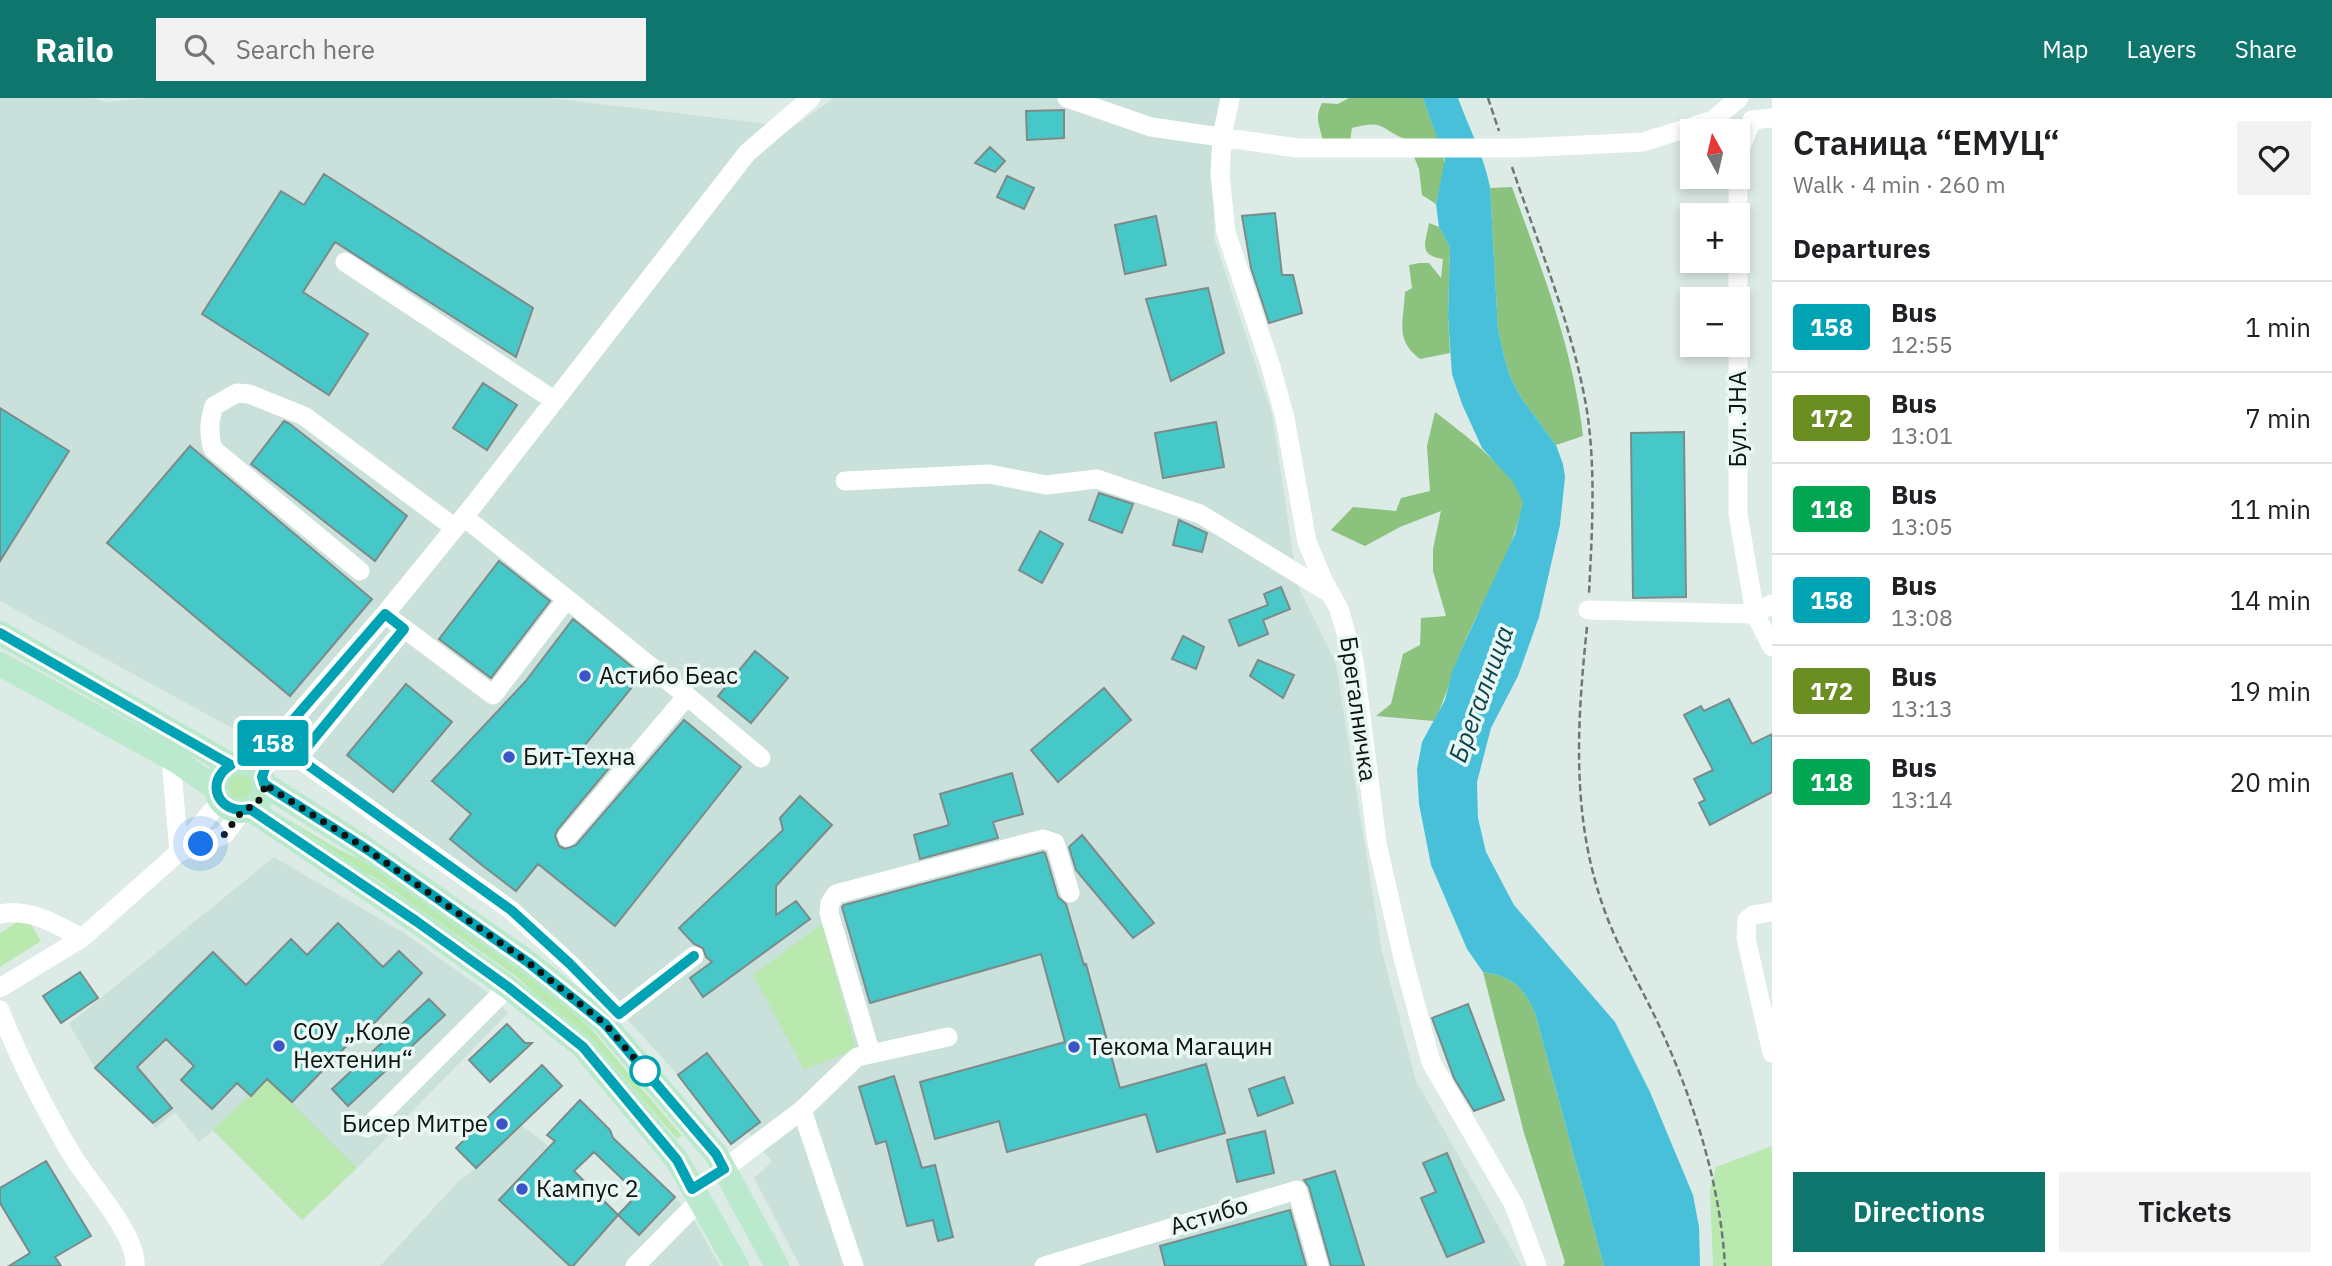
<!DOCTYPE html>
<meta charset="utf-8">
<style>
body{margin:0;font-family:"IBM Plex Sans",sans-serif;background:#f2f2f2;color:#202124;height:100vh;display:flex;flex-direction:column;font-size:26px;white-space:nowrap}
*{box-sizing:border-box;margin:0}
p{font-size:23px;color:#757577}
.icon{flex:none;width:38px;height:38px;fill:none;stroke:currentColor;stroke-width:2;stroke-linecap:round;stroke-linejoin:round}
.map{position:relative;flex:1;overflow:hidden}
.panel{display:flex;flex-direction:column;background:#fff;width:560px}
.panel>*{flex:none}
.badge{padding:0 14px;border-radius:5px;font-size:24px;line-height:46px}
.needle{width:46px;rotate:352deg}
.fabs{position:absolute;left:1680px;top:21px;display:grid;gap:14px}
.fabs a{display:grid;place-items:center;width:70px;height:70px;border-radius:0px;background:#fff;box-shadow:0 4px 10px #0003;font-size:35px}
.you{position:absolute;width:35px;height:35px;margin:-18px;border:5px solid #fff;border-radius:50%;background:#1a73e8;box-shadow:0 0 0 10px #1a73e833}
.map>.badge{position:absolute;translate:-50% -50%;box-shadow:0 0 0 4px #fff}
h2{padding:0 21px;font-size:26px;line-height:63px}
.round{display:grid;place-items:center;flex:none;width:74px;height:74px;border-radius:0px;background:#f2f2f2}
.head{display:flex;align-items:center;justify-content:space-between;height:119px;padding:0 21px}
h1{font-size:33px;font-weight:600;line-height:52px}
.cta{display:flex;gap:14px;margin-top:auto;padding:14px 21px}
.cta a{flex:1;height:80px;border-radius:0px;background:#0f766e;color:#fff;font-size:28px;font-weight:600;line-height:80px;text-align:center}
.cta a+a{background:#f2f2f2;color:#202124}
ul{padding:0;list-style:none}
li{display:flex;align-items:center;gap:21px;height:91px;padding:0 21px;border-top:2px solid #e0e0e0}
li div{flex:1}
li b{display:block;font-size:26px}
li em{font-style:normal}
li .badge{min-width:77px;font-weight:700;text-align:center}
header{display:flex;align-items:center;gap:42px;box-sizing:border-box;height:98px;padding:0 35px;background:#0f766e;color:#fff}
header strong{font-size:33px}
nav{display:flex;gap:38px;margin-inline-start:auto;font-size:24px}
.search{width:490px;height:63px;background:#f2f2f2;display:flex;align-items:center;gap:18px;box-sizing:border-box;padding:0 24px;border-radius:0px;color:#757577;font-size:26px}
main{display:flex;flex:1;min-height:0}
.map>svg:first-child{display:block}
.built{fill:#c9e1da}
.green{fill:#bae9af}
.forest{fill:#8ac27e}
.water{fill:#48c0d9}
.building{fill:#47c8c8;stroke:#7c8b8a;stroke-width:2;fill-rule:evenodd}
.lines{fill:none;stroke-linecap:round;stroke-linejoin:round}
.path{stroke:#6d7774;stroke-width:2.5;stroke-dasharray:7 3.5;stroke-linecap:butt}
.minor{stroke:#fff;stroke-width:19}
.major{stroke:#bae9ce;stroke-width:24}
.line-casing{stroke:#fff;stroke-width:16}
.line{stroke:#00a3b4;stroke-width:10}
.walk{stroke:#0e1312;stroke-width:7;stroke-dasharray:0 12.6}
.poi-dot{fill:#3b55c7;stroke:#e9f8f4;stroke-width:2.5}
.stop-dot{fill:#fff;stroke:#00a3b4;stroke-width:3.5}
.labels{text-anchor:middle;stroke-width:7;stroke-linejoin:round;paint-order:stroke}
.street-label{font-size:24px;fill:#0e1312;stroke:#e9f8f4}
.poi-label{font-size:24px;fill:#0e1312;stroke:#e9f8f4;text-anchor:start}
.water-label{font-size:26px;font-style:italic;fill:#0d434d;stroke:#e9f8f4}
</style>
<header>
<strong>Railo</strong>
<div class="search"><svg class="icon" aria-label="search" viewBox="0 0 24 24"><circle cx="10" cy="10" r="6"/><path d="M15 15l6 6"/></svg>Search here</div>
<nav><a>Map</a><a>Layers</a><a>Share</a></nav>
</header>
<main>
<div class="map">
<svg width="1772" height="1168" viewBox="0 0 1772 1168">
<rect width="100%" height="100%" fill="#dcebe6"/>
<!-- built -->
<path class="built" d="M0,0H91L107,4L147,0H550L793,29L834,0H1226L1214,56V140L1272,316L1298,488L1336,566L1382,854L1416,983L1521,1168H800L754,1080L772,1064L748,1034L731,1046L678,977L561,848L458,769L272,652L0,503Z
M274,759L404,835L494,899L508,915L357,1070L302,1122L213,1033L199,1044L175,1014L156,1030L95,970L69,926Z
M521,1027L550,1049L640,1136L675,1099L694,1122L720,1168H380L459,1083L476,1070Z"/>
<!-- green -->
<path class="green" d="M228 689a13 13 0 1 1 26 0a13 13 0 1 1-26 0Z
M285,720L340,752L380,771L525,872L592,932L682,1038L677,1041L609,962L517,879L374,779L335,758Z
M26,819L41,843L0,869V835Z
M822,826L856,951L804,972L753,877Z
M267,981L357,1070L302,1122L213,1032Z
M1772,1048V1168H1713L1710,1092L1716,1069Z"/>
<!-- forest -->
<path class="forest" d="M1349,0H1423L1438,41C1429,42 1412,45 1404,41C1378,29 1384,22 1352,30L1350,43H1323C1320,28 1314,20 1322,5L1338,6Z
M1412,54L1443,55L1445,67L1436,106L1422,97L1419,71Z
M1512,89C1542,173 1573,249 1583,338L1556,347L1522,301L1511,281L1505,262L1498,231L1490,90Z
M1429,125L1439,129L1450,149L1448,219L1450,255L1420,261C1394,242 1404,222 1405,194L1412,190L1409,167L1419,165H1429L1441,180L1443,161C1417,157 1426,144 1429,125Z
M1435,314C1455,329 1522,379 1523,405C1523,409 1520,416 1519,420C1507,465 1481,506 1463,548C1452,573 1447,599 1434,623L1376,618L1391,606L1403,556L1420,547L1421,520L1446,518L1433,473V451L1441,413L1400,429L1365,448L1331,432L1353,409L1396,413L1401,400L1430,393L1427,348Z
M1483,874C1513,879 1523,888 1535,915L1604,1168H1563L1565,1164L1524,1035Z"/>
<!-- water -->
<path class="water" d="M1423,0H1458C1469,30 1484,58 1490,89L1498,231L1505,262L1511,281L1522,301L1556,347L1563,366L1565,379L1560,427L1539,519L1518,578L1491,630L1477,684L1478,720L1486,754L1514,807L1615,924L1650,994L1693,1097L1699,1129L1700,1168H1604L1535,915C1523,888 1513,879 1483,874L1467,851L1431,767L1419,706L1417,671L1422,644L1445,602L1452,574L1463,548L1515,436L1523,404L1513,384L1482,350L1462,306L1452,276L1448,219L1450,149L1439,129L1436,106L1445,62Z"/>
<!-- building -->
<path class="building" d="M1064,12V40L1027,42L1026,13Z
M990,49L1005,63L995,74L975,65Z
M324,76L533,210L516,259L335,144L303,194L368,236L329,297L202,216L281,93L304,107Z
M1007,78L1034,90L1024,111L997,99Z
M1275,115L1282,177H1293L1302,215L1269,225L1251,170L1242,118Z
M1156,118L1166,167L1125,176L1115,127Z
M1208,190L1224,255L1171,283L1146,201Z
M483,285L517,307L487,352L453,330Z
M0,310L69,353L0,463Z
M284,323L290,326L407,418L375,463L251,366Z
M1216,324L1224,369L1163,380L1155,335Z
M1684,334L1686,499L1633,500L1631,335Z
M190,348L372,501L290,598L107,445Z
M1099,395L1133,406L1122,435L1089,422Z
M1179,422L1207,435L1202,454L1173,447Z
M1040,433L1063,446L1042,485L1019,472Z
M499,463L550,503L491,580L439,541Z
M1281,489L1290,511L1263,522L1268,536L1239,548L1229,522L1268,507L1264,496Z
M573,521L642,577L584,648L610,669L558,731L555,737L559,748L565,751L576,747L684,622L741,669L615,828L538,766L516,793L483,768L450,741L471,716L432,683L525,584Z
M1183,538L1204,549L1196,571L1172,561Z
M755,553L788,580L751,625L718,598Z
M1258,562L1294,577L1283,600L1250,578Z
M406,586L452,624L393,694L347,657Z
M1104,590L1131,622L1058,684L1031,652Z
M1729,601L1752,646L1772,636V694L1710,727L1699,705L1705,702L1694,681L1713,672L1684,617L1701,608L1704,613Z
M1012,675L1023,716L993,724L998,740L920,761L914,737L949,727L940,696Z
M800,698L832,727L776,788V817L796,803L810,821L703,899L690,880L712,864L706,859L703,850L694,846L679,830L783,732L780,720Z
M1082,737L1154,825L1133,840L1076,772L1069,749Z
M1043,754L1045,755L1058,799L1066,806L1084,867L1086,866L1120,990L1206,966L1225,1035L1157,1054L1146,1016L1007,1054L999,1023L935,1041L920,984L1065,944L1041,856L870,905L842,809L844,807Z
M338,825L383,869L399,853L422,875L362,938L359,935L292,1004L267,981L251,998L237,985L212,1011L181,982L194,968L166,941L137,969L172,1010L153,1025L95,970L213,854L246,887L291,841L307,857Z
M80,874L98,900L61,925L43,898Z
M429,901L445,917L348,1008L332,991Z
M1468,906L1504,1002L1474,1013L1454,980L1432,920Z
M507,926L525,945H532L490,984L469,962Z
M707,955L760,1024L731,1046L678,977Z
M542,967L562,988L476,1070L456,1050Z
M894,978L922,1070L935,1067L953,1139L938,1143L933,1122L907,1128L886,1043L876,1046L859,989Z
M1284,979L1293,1005L1258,1018L1249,991Z
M580,1002L610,1032L613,1040L675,1099L639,1137L618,1117L573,1168H570L499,1102L555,1043L547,1037ZM594,1054L638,1096L618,1117L574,1073Z
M1265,1033L1274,1075L1237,1084L1227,1042Z
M1447,1055L1484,1144L1447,1159L1421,1100L1436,1094L1423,1065Z
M46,1063L91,1138L55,1159L61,1168H9L30,1155L0,1105V1090Z
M1335,1073L1364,1168H1331L1309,1089L1304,1082Z
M1290,1112L1306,1168H1165L1160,1148Z"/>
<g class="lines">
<!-- path -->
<path class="path" d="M1488,0L1499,33
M1512,69C1539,149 1573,229 1587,313C1596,373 1592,435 1589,495
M1587,529C1577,624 1571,717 1603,808C1617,849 1639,885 1657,923C1693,1000 1720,1083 1725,1168"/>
<!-- minor -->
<path class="minor" d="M1067,0L1151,29L1297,50H1517L1643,44L1713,22L1739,0
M1230,0L1222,38L1220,77L1226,134L1271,269L1285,320L1307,444L1323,482L1339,511L1354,563L1377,745L1403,860L1431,964L1514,1107L1537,1168
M1772,20L1752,22L1738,56V416L1755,516L1772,549
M345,164L555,303
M845,383L989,376L1046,387L1097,381L1200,416L1331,496
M360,473L213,351C208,336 209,323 214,308L237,295L249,296L304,318L455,430
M567,501L687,598L567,739
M1588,512L1755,516L1772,506
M394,523L493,597L567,501L464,419
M404,531L298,660L511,812L570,866L619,916L694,858
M687,598L761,660
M171,661L179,754
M238,665L274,644L385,516L476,404L747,55L811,0
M262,679L274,644
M180,754L224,737L243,712
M1772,814L1753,817L1747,822L1746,840L1772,955
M0,816C31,810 55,826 82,840
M0,890L82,840L179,754L211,714L222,705
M0,912C19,961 45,1011 72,1057C89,1085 137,1136 135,1168
M871,956L829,815L830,805L836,796L1043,741L1055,745L1070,795
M802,1012L857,959L948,939
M367,1030L508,889
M724,1071L802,1012L854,1168
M635,1168L700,1102
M1044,1168L1297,1092L1319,1168"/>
<!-- major -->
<path class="major" d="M0,535L231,667
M0,566L178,664L216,691
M216 689a24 24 0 1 1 48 0a24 24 0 1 1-48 0Z
M264,686L368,752L529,865L605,926L716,1056L777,1168
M250,711L416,823L508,889L583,949L677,1062L737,1168"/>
</g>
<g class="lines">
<defs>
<path id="line" d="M0,535L231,667C203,684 219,718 250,711L416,823L508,889L583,949L677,1062L692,1091L724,1071L716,1056L605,926L529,865L368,752L264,686L262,679L274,644L385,516L404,531L298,660L511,812L570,866L619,916L694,858"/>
</defs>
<!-- line casing -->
<use href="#line" class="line-casing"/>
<!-- line -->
<use href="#line" class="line"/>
<!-- walk -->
<path class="walk" d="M201,746L224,737L243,712L256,707L264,694V686L368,752L529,865L605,926L653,982L645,973"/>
</g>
<!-- markers -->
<g class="poi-dot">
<circle cx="585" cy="578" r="7"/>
<circle cx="509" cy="659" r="7"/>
<circle cx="279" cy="948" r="7"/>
<circle cx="1074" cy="949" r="7"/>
<circle cx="502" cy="1026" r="7"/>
<circle cx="522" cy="1091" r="7"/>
</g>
<circle class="stop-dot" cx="645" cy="973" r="14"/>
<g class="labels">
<!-- street labels -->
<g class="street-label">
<text transform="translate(1738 321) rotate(-90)" y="8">Бул. ЈНА</text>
<text transform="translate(1358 611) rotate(82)" y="8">Брегалничка</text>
<text transform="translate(1209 1118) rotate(-17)" y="8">Астибо</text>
</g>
<!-- poi labels -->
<g class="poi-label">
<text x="599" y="586">Астибо Беас</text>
<text x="523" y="667">Бит-Техна</text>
<text x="293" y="942">СОУ „Коле<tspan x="293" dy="28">Нехтенин“</tspan></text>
<text x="1088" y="957">Текома Магацин</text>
<text x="488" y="1034" text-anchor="end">Бисер Митре</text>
<text x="536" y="1099">Кампус 2</text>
</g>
<!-- water labels -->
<g class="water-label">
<text transform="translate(1481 596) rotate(-70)" y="9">Брегалница</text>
</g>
</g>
</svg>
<div class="fabs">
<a><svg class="needle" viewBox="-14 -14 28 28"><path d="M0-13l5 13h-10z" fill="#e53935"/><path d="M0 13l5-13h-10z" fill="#757577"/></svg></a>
<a>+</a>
<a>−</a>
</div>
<div class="you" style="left:201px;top:746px"></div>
<b class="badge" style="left:273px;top:645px;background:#00a3b4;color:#fff">158</b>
</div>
<section class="panel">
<div class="head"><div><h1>Станица “ЕМУЦ“</h1><p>Walk · 4 min · 260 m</p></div><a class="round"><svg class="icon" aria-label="heart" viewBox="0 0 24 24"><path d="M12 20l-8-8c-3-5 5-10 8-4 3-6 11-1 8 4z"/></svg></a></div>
<h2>Departures</h2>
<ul>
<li><span class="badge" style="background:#00a3b4;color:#fff">158</span><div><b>Bus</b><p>12:55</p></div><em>1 min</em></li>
<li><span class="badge" style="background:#6b8e23;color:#fff">172</span><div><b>Bus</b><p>13:01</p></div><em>7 min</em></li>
<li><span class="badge" style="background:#00a651;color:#fff">118</span><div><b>Bus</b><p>13:05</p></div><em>11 min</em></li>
<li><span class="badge" style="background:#00a3b4;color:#fff">158</span><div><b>Bus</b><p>13:08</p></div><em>14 min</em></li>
<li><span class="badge" style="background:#6b8e23;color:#fff">172</span><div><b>Bus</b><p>13:13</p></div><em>19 min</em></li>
<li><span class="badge" style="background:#00a651;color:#fff">118</span><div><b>Bus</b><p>13:14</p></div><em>20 min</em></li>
</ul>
<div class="cta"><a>Directions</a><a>Tickets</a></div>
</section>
</main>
